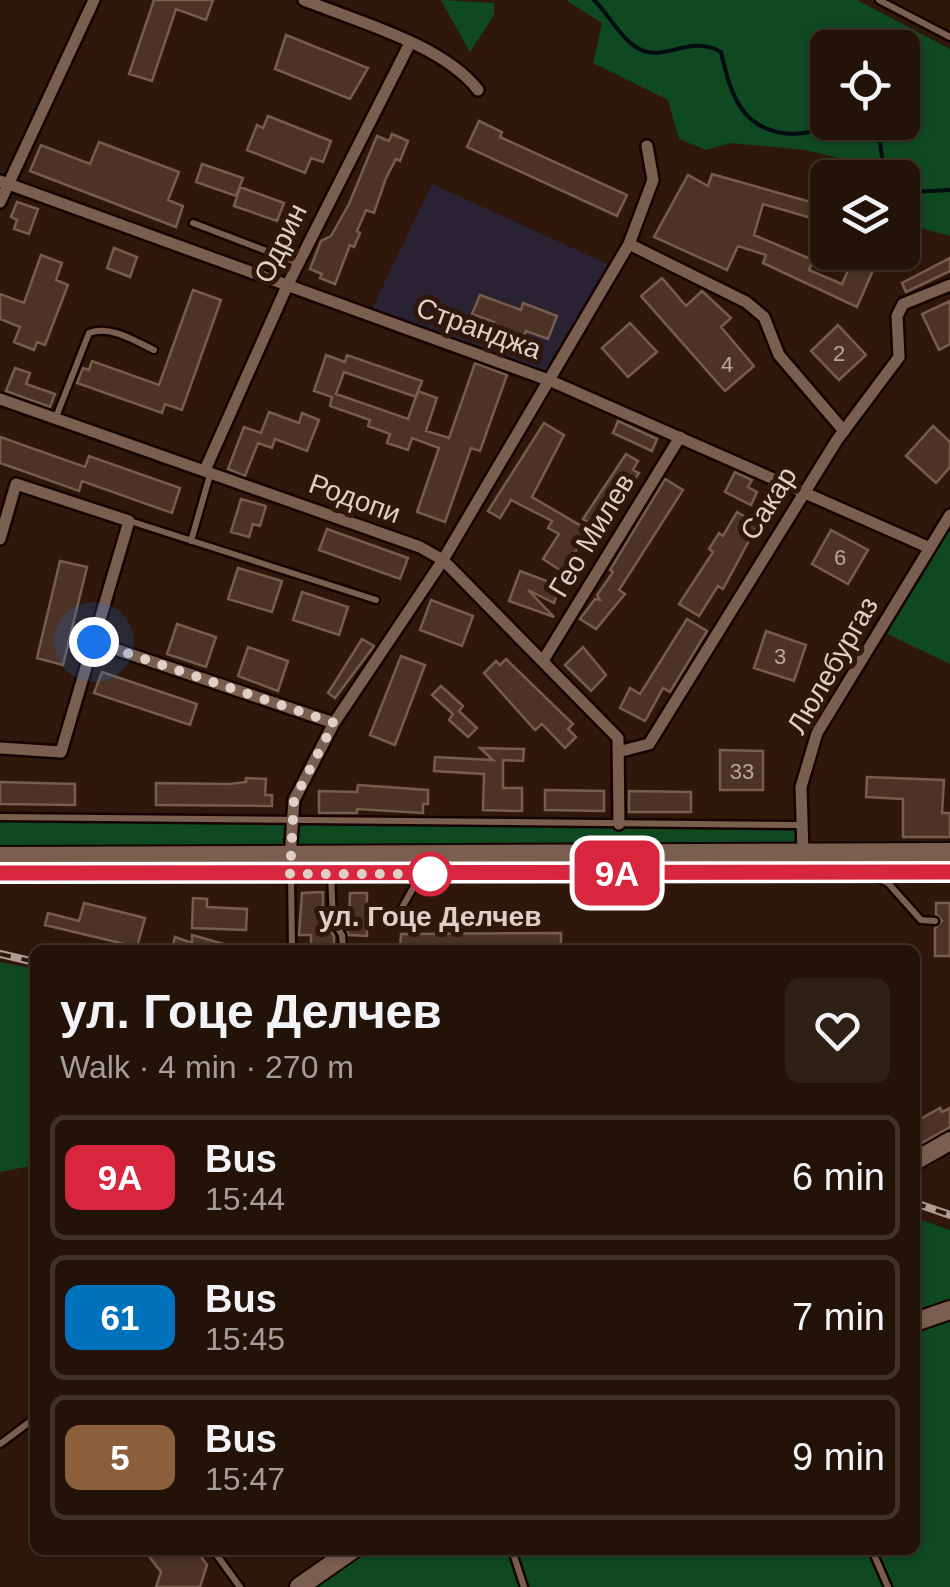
<!DOCTYPE html>
<meta charset="utf-8">
<style>
body{margin:0;font-family:Helvetica,sans-serif;background:#2f2016;color:#f1f3f6;height:100vh;display:flex;flex-direction:column;font-size:38px;white-space:nowrap}
*{box-sizing:border-box;margin:0}
p{font-size:32px;color:#a39e9c}
.icon{flex:none;width:55px;height:55px;fill:none;stroke:currentColor;stroke-width:2;stroke-linecap:round;stroke-linejoin:round}
.map{position:relative;flex:1;overflow:hidden}
.drawer{position:absolute;left:30px;top:945px;width:890px;height:610px;display:flex;flex-direction:column;background:#231208;border-radius:15px;box-shadow:0 2px 8px #0004,0 0 0 2px #403229}
.drawer>*{flex:none}
.badge{padding:0 20px;border-radius:15px;font-size:35px;line-height:65px}
.controls{position:absolute;left:810px;top:30px;display:grid;gap:20px}
.controls a{display:grid;place-items:center;width:110px;height:110px;border-radius:15px;background:#231208;box-shadow:0 2px 8px #0004,0 0 0 2px #403229;font-size:50px}
.you{position:absolute;width:50px;height:50px;margin:-25px;border:8px solid #fff;border-radius:50%;background:#1a73e8;box-shadow:0 0 0 15px #1a73e833}
.map>.badge{position:absolute;translate:-50% -50%;box-shadow:0 0 0 5px #fff}
.round{display:grid;place-items:center;flex:none;width:105px;height:105px;border-radius:15px;background:#2f2016}
.overview{display:flex;align-items:center;justify-content:space-between;height:170px;padding:0 30px}
h1{font-size:48px;font-weight:800;line-height:75px}
ul{padding:0;list-style:none}
li{display:flex;align-items:center;gap:30px;height:125px;margin:0 20px 15px;padding:0 10px;border:5px solid #403229;border-radius:15px}
li div{flex:1}
li b{display:block;font-size:38px}
li em{font-style:normal}
li .badge{min-width:110px;font-weight:700;text-align:center}
.map>svg:first-child{display:block}
.education{fill:#292232}
.green{fill:#0f4922;fill-rule:evenodd}
.lines{fill:none;stroke-linecap:round;stroke-linejoin:round}
.stream{stroke:#010d11;stroke-width:4}
.building{fill:#4c3325;stroke:#785d4e;stroke-width:2.5}
.lane-casing{stroke:#160300;stroke-width:11}
.street-casing{stroke:#160300;stroke-width:16}
.secondary-casing{stroke:#160300;stroke-width:22}
.lane{stroke:#7a5e4f;stroke-width:6}
.street{stroke:#7a5e4f;stroke-width:11}
.secondary{stroke:#7a5e4f;stroke-width:18}
.rail-casing{stroke:#af9d94;stroke-width:8}
.rail{stroke:#2f180b;stroke-width:4;stroke-dasharray:11;stroke-linecap:butt}
.line-casing{stroke:#fff;stroke-width:22}
.line{stroke:#d7263d;stroke-width:15}
.walk{stroke:#dfcfc7;stroke-width:10;stroke-dasharray:0 18}
.stop-dot{fill:#fff;stroke:#d7263d;stroke-width:5}
.labels{text-anchor:middle;stroke-width:10;stroke-linejoin:round;paint-order:stroke}
.number-label{font-size:22px;fill:#baa89e}
.street-label{font-size:28px;fill:#dfcfc7;stroke:#2f180b}
.stop-label{font-size:28px;font-weight:bold;fill:#dfcfc7;stroke:#2f180b}
</style>
<div class="map">
<svg width="950" height="1587" viewBox="0 0 950 1587">
<rect width="100%" height="100%" fill="#2f180b"/>
<!-- education -->
<path class="education" d="M432,184L616,268L551,381L369,315Z"/>
<!-- green -->
<path class="green" d="M441,0L494,3V15L470,52Z
M566,0H857L950,49V236L903,223L902,178L872,177L857,162L805,150L730,143L706,150L679,139L668,100L593,63L602,23ZM828,48H902V122H828Z
M950,515V664L879,630Z
M0,817L798,825L803,853L0,856Z
M0,962L35,969V1165L0,1172Z
M915,1218L950,1230V1587H299L352,1550H915V1322L942,1311L915,1313Z"/>
<g class="lines">
<!-- stream -->
<path class="stream" d="M594,0C609,14 624,45 644,51C668,59 692,35 721,52C731,96 742,132 793,134C806,134 821,130 831,122
M877,122L885,178
M902,189L910,192L950,190"/>
</g>
<!-- building -->
<path class="building" d="M154,0H213L206,20L176,9L152,81L129,74Z
M286,35L368,68L350,99L275,69Z
M268,116L331,141L323,162L311,158L305,173L247,150L257,125L263,128Z
M479,121L502,132L500,137L627,195L617,216L467,147Z
M392,134L408,141L400,161L396,159L386,178L374,213L366,210L357,231L360,233L354,247L350,245L335,284L320,278L322,274L310,269L321,241L331,236L349,204L377,136L389,141Z
M99,142L179,172L168,200L183,206L176,227L30,171L41,145L90,164Z
M202,164L243,178L236,196L196,182Z
M712,174L828,207L825,222L763,204L754,235L813,260L809,270L842,284L856,252H881L857,307L763,263L766,255L738,246L727,270L654,237L688,175L708,186Z
M240,187L284,203L277,221L234,206Z
M17,202L38,209L29,234L14,229L17,220L11,217Z
M114,248L137,257L130,277L107,268Z
M41,255L62,263L56,280L68,285L45,345L37,342L34,350L14,342L20,327L0,319V294L24,303Z
M950,258V271L906,292L902,283Z
M662,278L686,306L702,291L731,318L721,327L754,366L725,391L641,296Z
M193,290L221,300L182,410L165,404L162,413L77,383L83,368L89,370L92,361L159,385Z
M480,295L521,310L523,303L557,316L548,339L526,331L524,336L503,328L501,333L491,329L494,322L472,314Z
M950,301V344L939,350L922,314Z
M630,323L657,352L628,377L602,348Z
M838,325L866,355L839,380L811,351Z
M326,355L345,362L347,355L422,381L416,397L344,372L336,394L408,419L418,391L437,398L426,431L449,438L475,363L507,375L480,451L471,448L445,522L417,512L439,448L412,438L408,450L387,443L390,434L368,426L370,420L330,406L332,397L314,391Z
M15,368L30,373L26,384L55,394L50,407L6,391Z
M269,412L299,423L302,413L319,420L307,451L275,439L272,448L258,443L245,476L228,469L244,427L261,433Z
M618,421L657,439L652,451L613,433Z
M544,423L564,435L532,497L588,530L571,559L581,565L572,578L543,559L559,534L548,528L552,521L511,500L500,518L488,511Z
M933,426L950,442V467L936,483L906,456Z
M0,437L85,467L89,456L180,488L172,513L82,481L79,491L0,463Z
M626,454L638,461L633,470L639,473L603,531L583,519Z
M735,472L752,480L748,487L757,492L751,505L725,492Z
M665,479L683,490L619,590L625,594L596,629L580,619L595,599L600,600L597,595L613,572L610,570Z
M241,499L266,506L260,526L253,524L249,537L231,532Z
M737,512L758,524L723,589L718,586L699,616L679,604L713,552L709,549L719,533L723,536Z
M327,529L408,558L400,579L319,550Z
M831,530L868,550L848,584L812,564Z
M60,561L87,567L63,665L37,658Z
M238,568L282,581L272,612L228,599Z
M520,571L560,586L554,603L528,590L554,617L509,601Z
M302,592L348,607L339,635L293,620Z
M431,600L473,616L462,646L420,630Z
M687,619L707,631L670,692L663,688L645,721L620,708L630,688L640,694Z
M177,624L216,637L206,667L167,654Z
M766,631L806,645L794,681L754,668Z
M362,639L374,646L335,698L328,693Z
M248,647L288,661L278,691L238,676Z
M583,647L606,675L591,691L565,665Z
M401,656L425,665L395,745L370,735Z
M506,659L573,724L568,729L576,737L565,748L542,724L535,730L484,673L496,661L500,665Z
M102,672L197,704L190,725L94,693Z
M441,686L463,706L459,711L477,728L468,737L449,720L453,714L432,695Z
M480,748L524,749L523,761L503,760V788H522V811L483,810L484,774L434,771L435,757L493,760Z
M720,750L763,751V790H720Z
M867,777L944,780L942,813H950V837H903V799L866,797Z
M246,778L266,779L265,795H272V806L156,805V783L230,784L246,782Z
M0,782L75,784V805L0,804Z
M358,785L428,790V804H423V813L357,809V813H319V791L357,792Z
M545,790L604,791V811L545,810Z
M629,791L691,792V812H629Z
M323,892V921L334,936V950H311V935H299L302,893Z
M350,893H367V936L349,935L342,922H349Z
M193,898L207,899V907L247,909L246,930L192,928Z
M84,903L145,918L137,947L45,925L48,913L79,921Z
M936,903H950V956H935V928L942,921L936,914Z
M561,933V950H400L401,934Z
M192,935L235,947L234,950L172,948L175,937L192,943Z
M940,1108L942,1112L950,1108V1127L915,1147V1122Z
M144,1550H196L207,1565L200,1587H156L161,1572Z"/>
<g class="lines">
<defs>
<path id="lane" d="M879,0L950,37
M193,223L298,263
M56,417L89,333C111,325 135,341 154,350
M130,521L376,600
M191,541L210,475
M0,817L799,825
M331,874L333,921L342,935L343,950
M291,875L292,950
M877,877L888,883L921,920L935,921
M399,913L421,874
M0,1444L35,1418
M213,1550L240,1587
M512,1550L524,1587
M872,1550L888,1587"/>
<path id="street" d="M304,0C356,21 444,45 478,90
M0,181L551,381L930,548
M0,202L94,0
M629,244L746,302L764,317L779,355L844,431
M0,399L420,547L443,560L618,738L619,824
M205,470L287,286L410,43
M0,539L16,484L129,521L61,752L0,748
M94,642L334,723
M544,659L680,437
M618,752L649,744L837,440L899,357L897,316L903,304L950,285
M803,853L801,787L817,733L950,515
M290,858L294,800L334,723L443,560L629,244L653,180L647,146"/>
<path id="secondary" d="M0,856L950,852
M0,873L950,872
M915,1161L950,1141
M915,1322L950,1310
M299,1587L352,1550"/>
</defs>
<!-- lane casing -->
<use href="#lane" class="lane-casing"/>
<!-- street casing -->
<use href="#street" class="street-casing"/>
<!-- secondary casing -->
<use href="#secondary" class="secondary-casing"/>
<!-- lane -->
<use href="#lane" class="lane"/>
<!-- street -->
<use href="#street" class="street"/>
<!-- secondary -->
<use href="#secondary" class="secondary"/>
<defs>
<path id="rail" d="M0,954L35,962
M915,1203L950,1215"/>
</defs>
<!-- rail casing -->
<use href="#rail" class="rail-casing"/>
<!-- rail -->
<use href="#rail" class="rail"/>
</g>
<g class="lines">
<defs>
<path id="line" d="M0,873L950,872"/>
</defs>
<!-- line casing -->
<use href="#line" class="line-casing"/>
<!-- line -->
<use href="#line" class="line"/>
<!-- walk -->
<path class="walk" d="M94,642L334,723L294,800L290,874H430"/>
</g>
<!-- markers -->
<circle class="stop-dot" cx="430" cy="874" r="20"/>
<g class="labels">
<!-- number labels -->
<g class="number-label">
<text x="839" y="361">2</text>
<text x="727" y="372">4</text>
<text x="840" y="565">6</text>
<text x="780" y="664">3</text>
<text x="742" y="779">33</text>
</g>
<!-- street labels -->
<g class="street-label">
<text transform="translate(280 243) rotate(-64)" y="10">Одрин</text>
<text transform="translate(479 328) rotate(20)" y="10">Странджа</text>
<text transform="translate(355 498) rotate(20)" y="10">Родопи</text>
<text transform="translate(768 503) rotate(-58)" y="10">Сакар</text>
<text transform="translate(591 535) rotate(-59)" y="10">Гео Милев</text>
<text transform="translate(832 665) rotate(-60)" y="10">Люлебургаз</text>
</g>
<!-- stop labels -->
<g class="stop-label">
<text x="430" y="926">ул. Гоце Делчев</text>
</g>
</g>
</svg>
<div class="controls">
<a><svg class="icon" aria-label="locate" viewBox="0 0 24 24"><circle cx="12" cy="12" r="6"/><path d="M12 2v4M12 18v4M2 12h4M18 12h4"/></svg></a>
<a><svg class="icon" aria-label="layers" viewBox="0 0 24 24"><path d="M12 4l9 5-9 5-9-5zM3 14l9 5 9-5"/></svg></a>
</div>
<div class="you" style="left:94px;top:642px"></div>
<b class="badge" style="left:617px;top:873px;background:#d7263d;color:#fff">9А</b>
<section class="drawer">
<div class="overview"><div><h1>ул. Гоце Делчев</h1><p>Walk · 4 min · 270 m</p></div><a class="round"><svg class="icon" aria-label="heart" viewBox="0 0 24 24"><path d="M12 20l-8-8c-3-5 5-10 8-4 3-6 11-1 8 4z"/></svg></a></div>
<ul>
<li><span class="badge" style="background:#d7263d;color:#fff">9А</span><div><b>Bus</b><p>15:44</p></div><em>6 min</em></li>
<li><span class="badge" style="background:#0072bc;color:#fff">61</span><div><b>Bus</b><p>15:45</p></div><em>7 min</em></li>
<li><span class="badge" style="background:#8b5e3c;color:#fff">5</span><div><b>Bus</b><p>15:47</p></div><em>9 min</em></li>
</ul>
</section>
</div>
